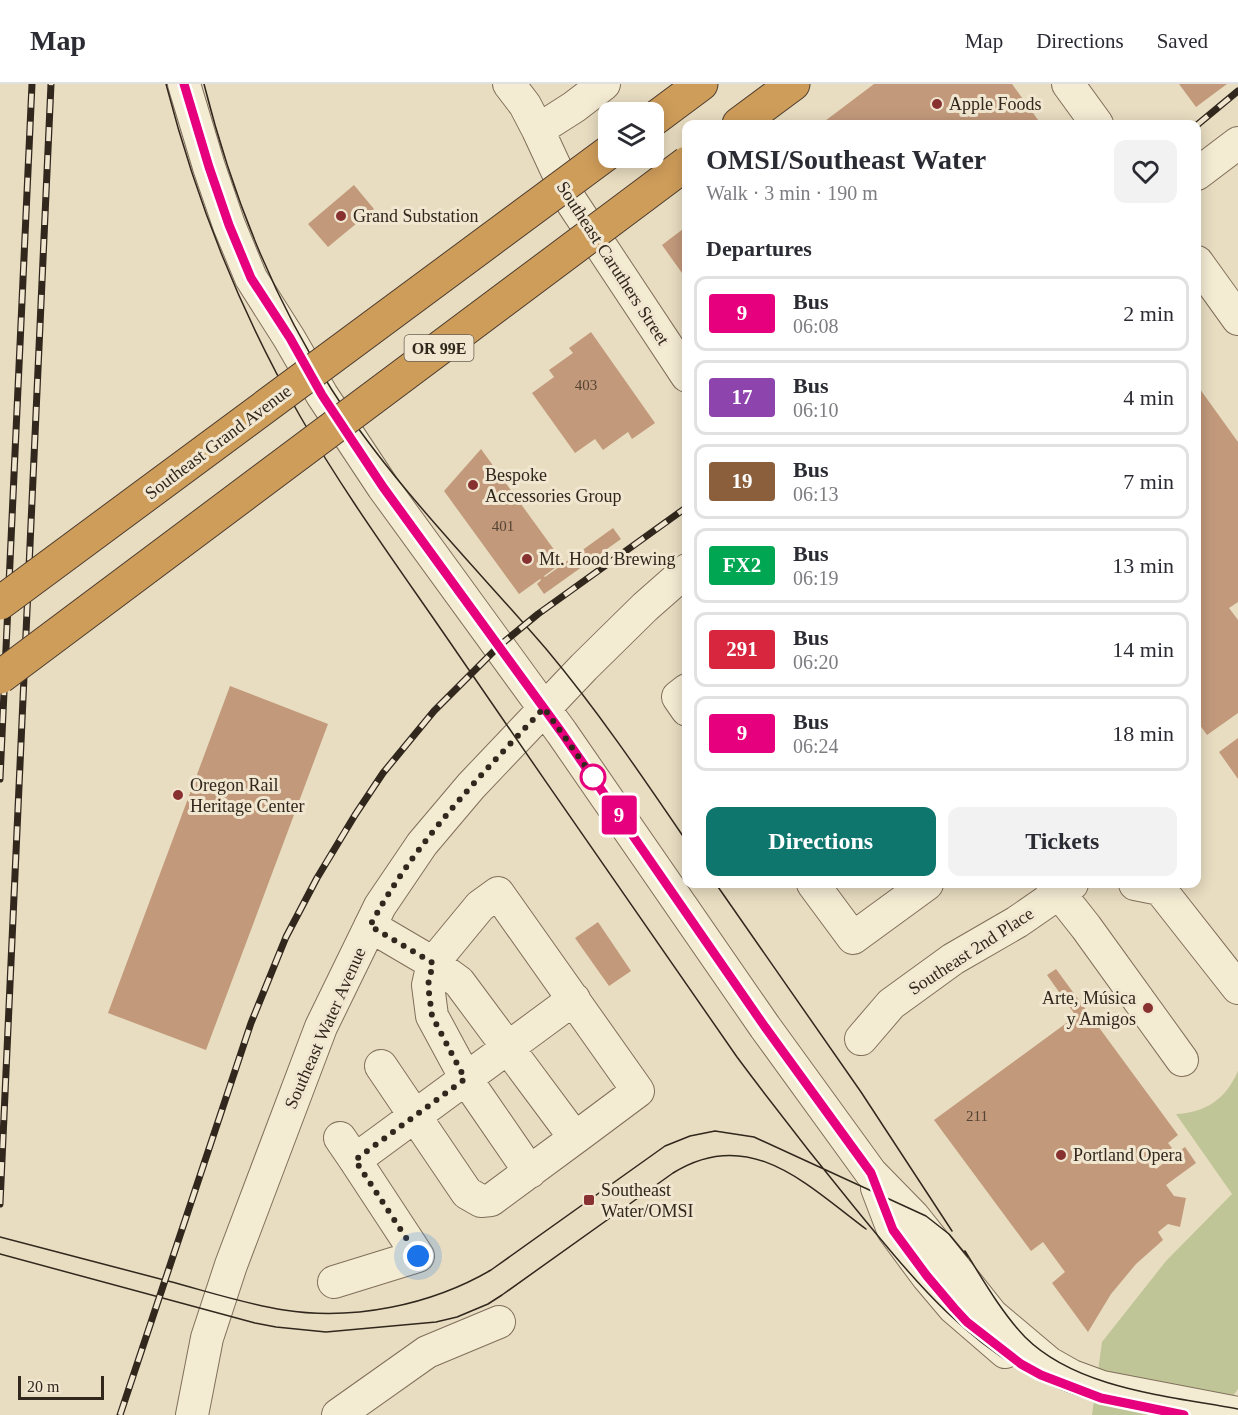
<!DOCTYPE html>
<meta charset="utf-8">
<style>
body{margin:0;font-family:Georgia,serif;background:#f2f2f3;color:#2b2b33;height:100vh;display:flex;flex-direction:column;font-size:22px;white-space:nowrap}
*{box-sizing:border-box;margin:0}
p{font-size:20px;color:#7c7c81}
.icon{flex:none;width:33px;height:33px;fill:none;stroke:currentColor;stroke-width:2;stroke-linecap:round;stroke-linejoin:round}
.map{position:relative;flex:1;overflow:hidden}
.panel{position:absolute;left:682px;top:36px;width:519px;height:768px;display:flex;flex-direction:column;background:#fff;border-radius:12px;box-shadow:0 3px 15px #0003}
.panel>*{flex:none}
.badge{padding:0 12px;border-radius:4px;font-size:21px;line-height:39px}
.controls{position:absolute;left:598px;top:18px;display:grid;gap:12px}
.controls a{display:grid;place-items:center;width:66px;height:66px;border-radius:12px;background:#fff;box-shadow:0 3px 15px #0003;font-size:30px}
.scale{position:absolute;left:18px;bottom:15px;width:86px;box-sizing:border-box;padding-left:6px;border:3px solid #31271d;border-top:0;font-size:16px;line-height:21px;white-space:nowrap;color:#31271d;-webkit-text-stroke:4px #f1e7d0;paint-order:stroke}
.you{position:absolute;width:30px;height:30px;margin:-15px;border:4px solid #fff;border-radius:50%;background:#1a73e8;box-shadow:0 0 0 9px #1a73e833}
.map>.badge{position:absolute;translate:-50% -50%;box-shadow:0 0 0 3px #fff}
h2{padding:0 24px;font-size:22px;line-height:54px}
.round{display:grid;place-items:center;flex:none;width:63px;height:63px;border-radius:12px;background:#f2f2f3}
.summary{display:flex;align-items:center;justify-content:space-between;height:102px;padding:0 24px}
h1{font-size:28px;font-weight:600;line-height:45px}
.primary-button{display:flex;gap:12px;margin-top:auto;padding:12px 24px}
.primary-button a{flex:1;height:69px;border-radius:12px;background:#0f766e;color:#fff;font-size:24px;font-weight:600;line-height:69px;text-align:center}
.primary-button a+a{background:#f2f2f3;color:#2b2b33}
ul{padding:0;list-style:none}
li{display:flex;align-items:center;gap:18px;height:75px;margin:0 12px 9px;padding:0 12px;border:3px solid #e1e1e2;border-radius:12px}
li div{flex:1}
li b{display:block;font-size:22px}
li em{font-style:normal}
li .badge{min-width:66px;font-weight:700;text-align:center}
header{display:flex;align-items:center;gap:36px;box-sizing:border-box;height:84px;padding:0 30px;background:#fff;border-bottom:2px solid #e1e1e2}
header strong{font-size:28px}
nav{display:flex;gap:33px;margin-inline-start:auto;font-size:21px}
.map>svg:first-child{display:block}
.green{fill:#bfc597}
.building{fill:#c2997b}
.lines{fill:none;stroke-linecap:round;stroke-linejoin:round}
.minor-casing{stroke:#806f5b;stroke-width:34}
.highway-casing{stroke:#4e3d2f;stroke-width:35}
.minor{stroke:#f4ebd3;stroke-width:32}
.highway{stroke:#cf9d5a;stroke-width:33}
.tram{stroke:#31271d;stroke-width:1.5}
.rail-casing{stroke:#31271d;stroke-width:7}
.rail{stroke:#f1e7d0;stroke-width:4.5;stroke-dasharray:14;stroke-linecap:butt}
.highway-bridge-casing{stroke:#4e3d2f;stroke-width:35;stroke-linecap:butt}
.highway-bridge{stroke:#cf9d5a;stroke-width:33}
.line-casing{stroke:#fff;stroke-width:14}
.line{stroke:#e6007e;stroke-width:9}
.walk{stroke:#31271d;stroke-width:6;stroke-dasharray:0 10.8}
.poi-dot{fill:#883131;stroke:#f1e7d0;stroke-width:2}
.stop-dot{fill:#fff;stroke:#e6007e;stroke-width:3}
.labels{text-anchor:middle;stroke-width:6;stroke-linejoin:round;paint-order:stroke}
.number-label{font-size:15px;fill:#554434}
.shield{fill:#f1e7d0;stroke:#6b6153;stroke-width:1.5}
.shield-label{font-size:16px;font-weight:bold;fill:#31271d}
.poi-label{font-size:18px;fill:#31271d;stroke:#f1e7d0;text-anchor:start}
.street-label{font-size:18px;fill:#31271d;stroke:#f1e7d0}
</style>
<header>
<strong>Map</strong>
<nav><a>Map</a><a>Directions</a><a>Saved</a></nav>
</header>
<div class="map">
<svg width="1238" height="1331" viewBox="0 0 1238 1331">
<rect width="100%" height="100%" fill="#e8ddc1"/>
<!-- green -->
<path class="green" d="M1238,987V1305L1219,1331H1092L1102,1258L1166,1177L1232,1110L1176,1030C1205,1029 1226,1015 1238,987Z"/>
<!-- building -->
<path class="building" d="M874,0H1012L1041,40H821Z
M1179,0H1227L1196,23Z
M354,101L374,125L328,163L308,140Z
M687,142V196L662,161Z
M591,248L655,339L632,355L628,348L603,366L595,355L575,369L532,309L554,293L549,286L573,269L569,264Z
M1197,301L1238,358V518L1229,524L1238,536V629L1207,651L1197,637Z
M481,365L563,478L544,492L545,493L613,444L621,455L544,510L537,500L541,496L540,495L519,510L444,407Z
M230,602L328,640L206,966L108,929Z
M1238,654V695L1219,668Z
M598,838L631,887L609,902L575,854Z
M1056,885L1178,1051L1168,1059L1172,1064L1152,1079L1156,1085L1185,1063L1196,1079L1166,1101L1174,1112L1186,1114L1180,1143L1168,1140L1158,1148L1163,1156L1136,1180L1111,1210L1088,1248L1052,1199L1065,1188L1043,1158L1031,1167L934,1036L1076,932L1047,891Z"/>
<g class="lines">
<defs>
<path id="minor" d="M184,0L209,83L229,141L251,194L289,254L322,311L383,403L562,649L765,943L871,1089L914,1133L992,1231L1049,1279L1072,1292L1102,1303L1238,1329
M509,0L525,21L538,46L571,117L687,292
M1068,0L1097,40
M538,46L574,23L604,0
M1197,90L1238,59
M1197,178L1238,235
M687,606L678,613L687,626
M813,800L853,854L927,800
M1052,800L1086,843L1182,976
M1135,800L1160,805L1238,904
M370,842L433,879L459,898L575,1054L491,1116L481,1117L467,1109L381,982
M861,955L891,920L953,875L1017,838L1072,800
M340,1054L355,1076L574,915
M530,1088L466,995L432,932L428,901L433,879L480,822L498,809L638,1007L575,1054
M877,1104L893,1146L927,1192L954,1224L1005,1268
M334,1198L418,1172L355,1076
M192,1331L207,1254L231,1181L321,943L380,822L422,760L471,702L584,583L645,523L687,486
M338,1331L427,1268L499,1238"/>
<path id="highway" d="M654,35L701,0
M739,40L793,0"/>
</defs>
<!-- minor casing -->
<use href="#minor" class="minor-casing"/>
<!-- highway casing -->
<use href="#highway" class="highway-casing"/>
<!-- minor -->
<use href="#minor" class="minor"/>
<!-- highway -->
<use href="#highway" class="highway"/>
<!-- tram -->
<path class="tram" d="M166,0C196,116 240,228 300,332C347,414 404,491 458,570C550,705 644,838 737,973C775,1024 814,1074 855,1124C911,1192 966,1262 1049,1300C1084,1316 1121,1324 1158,1331
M204,0C231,107 272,213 332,306C393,401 474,481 547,566C598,627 642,692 687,758
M716,800L861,1008L952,1147
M0,1153C56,1168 112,1182 168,1197C206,1207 245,1220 284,1226C353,1237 431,1221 491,1186L665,1062L690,1052L715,1047L754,1053L926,1132L949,1150L968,1173
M965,1167C983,1196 1002,1229 1025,1253C1077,1305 1169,1312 1238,1325
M0,1170L255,1239L276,1243L326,1248L436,1238L457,1233L488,1220L502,1211L673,1089C750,1041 807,1101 866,1145"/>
<defs>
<path id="rail" d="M1197,41L1238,7
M0,695L32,0
M0,1120L51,0
M120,1331L251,939L286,853L317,794L355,731L383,689L434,627L499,562L538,530L687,423"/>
</defs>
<!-- rail casing -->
<use href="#rail" class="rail-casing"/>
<!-- rail -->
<use href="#rail" class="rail"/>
<defs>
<path id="highway-bridge" d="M0,519L609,68
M0,593L687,79"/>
</defs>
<!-- highway-bridge casing -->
<use href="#highway-bridge" class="highway-bridge-casing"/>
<!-- highway-bridge -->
<use href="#highway-bridge" class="highway-bridge"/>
</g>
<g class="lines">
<defs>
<path id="line" d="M184,0L209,83L229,141L251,194L290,254L322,311L383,403L562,649L765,943L871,1089L893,1146L927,1192L954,1224L967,1238L1021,1280L1041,1291L1101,1314L1184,1331"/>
</defs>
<!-- line casing -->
<use href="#line" class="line-casing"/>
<!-- line -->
<use href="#line" class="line"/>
<!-- walk -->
<path class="walk" d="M418,1172L355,1076L465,995L432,932L428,901L433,879L370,842C414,759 480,692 544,624L593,693"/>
</g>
<!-- markers -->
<g class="poi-dot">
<circle cx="937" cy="20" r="6"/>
<circle cx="341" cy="132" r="6"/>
<circle cx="473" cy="401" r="6"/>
<circle cx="527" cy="475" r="6"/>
<circle cx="178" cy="711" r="6"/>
<circle cx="1148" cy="924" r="6"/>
<circle cx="1061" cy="1071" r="6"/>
<rect x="583" y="1110" width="12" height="12" rx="3"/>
</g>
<circle class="stop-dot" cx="593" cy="693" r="12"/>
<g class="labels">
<!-- number labels -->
<g class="number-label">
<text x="586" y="306">403</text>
<text x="503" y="447">401</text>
<text x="977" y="1037">211</text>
</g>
<!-- shield labels -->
<rect class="shield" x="404.5" y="251" width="69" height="26" rx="4.5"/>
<g class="shield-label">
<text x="439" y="270">OR 99E</text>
</g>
<!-- poi labels -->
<g class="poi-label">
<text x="949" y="26">Apple Foods</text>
<text x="353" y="138">Grand Substation</text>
<text x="485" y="397">Bespoke<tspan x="485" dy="21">Accessories Group</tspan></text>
<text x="539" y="481">Mt. Hood Brewing</text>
<text x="190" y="707">Oregon Rail<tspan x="190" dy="21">Heritage Center</tspan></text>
<text x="1136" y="920" text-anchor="end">Arte, Música<tspan x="1136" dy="21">y Amigos</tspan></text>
<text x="1073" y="1077">Portland Opera</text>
<text x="601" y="1112">Southeast<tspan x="601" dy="21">Water/OMSI</tspan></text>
</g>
<!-- street labels -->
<g class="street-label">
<text transform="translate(613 179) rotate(57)" y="6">Southeast Caruthers Street</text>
<text transform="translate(218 358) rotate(-37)" y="6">Southeast Grand Avenue</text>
<text transform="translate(971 867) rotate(-33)" y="6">Southeast 2nd Place</text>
<text transform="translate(325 944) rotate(-66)" y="6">Southeast Water Avenue</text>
</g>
</g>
</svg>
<div class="controls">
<a><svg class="icon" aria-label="layers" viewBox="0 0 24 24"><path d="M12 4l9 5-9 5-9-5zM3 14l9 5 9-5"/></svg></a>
</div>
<div class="scale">20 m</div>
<div class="you" style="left:418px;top:1172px"></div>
<b class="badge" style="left:619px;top:731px;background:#e6007e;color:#fff">9</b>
<section class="panel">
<div class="summary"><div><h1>OMSI/Southeast Water</h1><p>Walk · 3 min · 190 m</p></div><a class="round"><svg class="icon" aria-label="heart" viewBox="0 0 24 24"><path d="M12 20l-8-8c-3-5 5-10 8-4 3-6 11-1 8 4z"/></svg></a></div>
<h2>Departures</h2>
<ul>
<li><span class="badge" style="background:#e6007e;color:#fff">9</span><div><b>Bus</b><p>06:08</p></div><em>2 min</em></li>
<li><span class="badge" style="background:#8e44ad;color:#fff">17</span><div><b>Bus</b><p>06:10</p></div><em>4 min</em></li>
<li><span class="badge" style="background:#8b5e3c;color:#fff">19</span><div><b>Bus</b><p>06:13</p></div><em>7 min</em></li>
<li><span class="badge" style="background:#00a651;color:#fff">FX2</span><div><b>Bus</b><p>06:19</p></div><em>13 min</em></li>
<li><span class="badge" style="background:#d7263d;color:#fff">291</span><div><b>Bus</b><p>06:20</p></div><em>14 min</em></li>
<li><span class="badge" style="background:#e6007e;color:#fff">9</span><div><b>Bus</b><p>06:24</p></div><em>18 min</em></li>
</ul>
<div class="primary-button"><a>Directions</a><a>Tickets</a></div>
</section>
</div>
